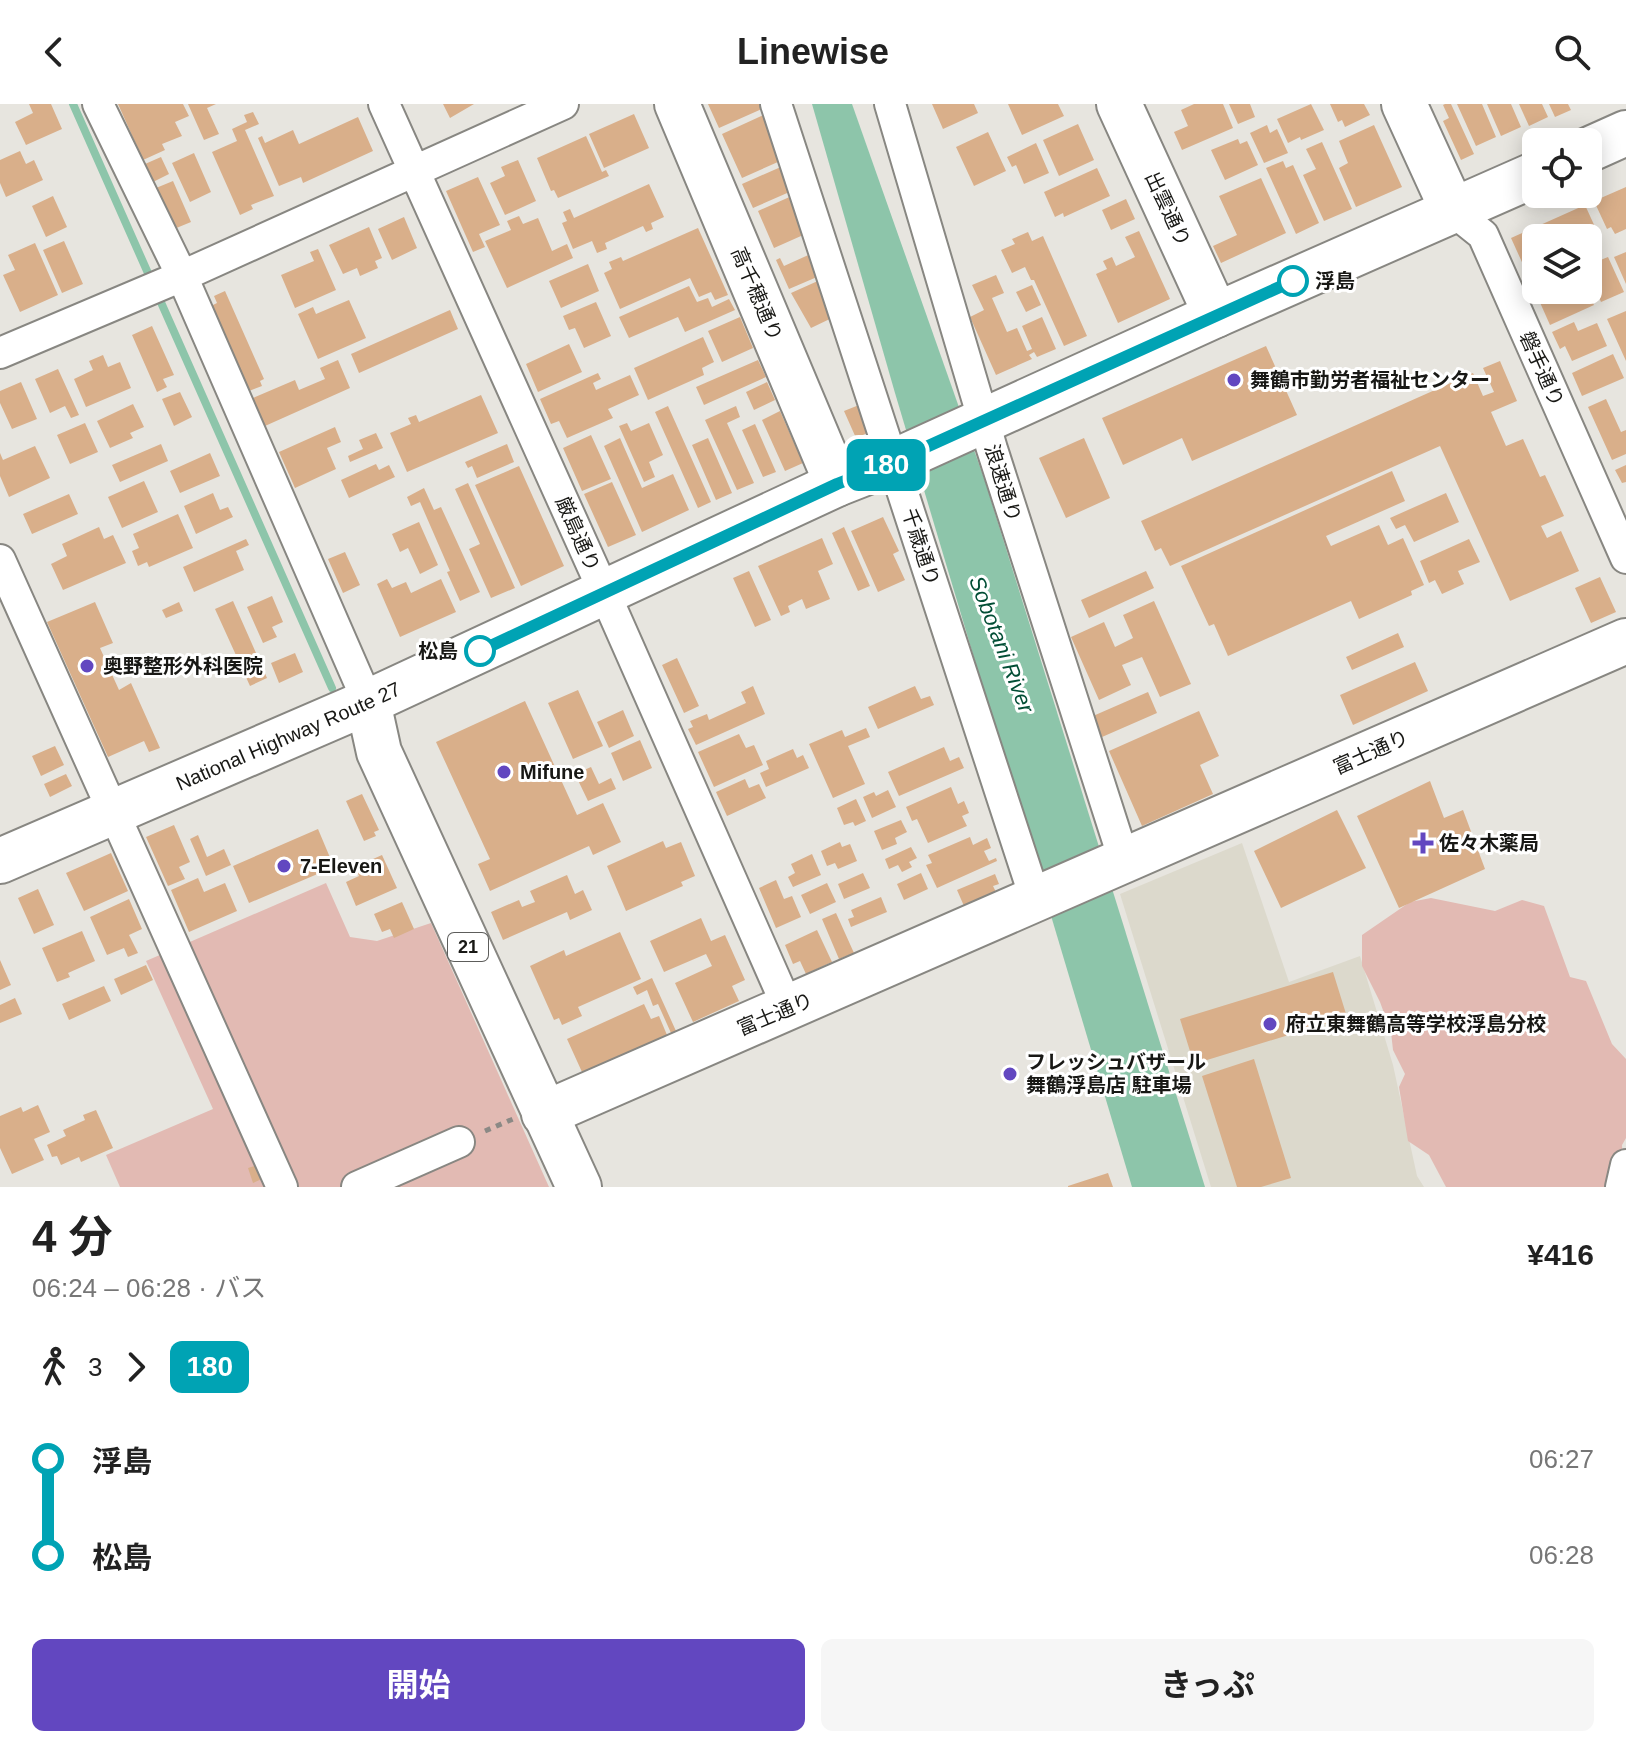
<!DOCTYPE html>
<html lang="ja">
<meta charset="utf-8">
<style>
body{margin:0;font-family:Helvetica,"Noto Sans JP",sans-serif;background:#f6f6f6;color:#222;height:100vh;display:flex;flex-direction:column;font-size:30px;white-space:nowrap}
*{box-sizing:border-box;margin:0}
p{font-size:26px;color:#767676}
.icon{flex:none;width:44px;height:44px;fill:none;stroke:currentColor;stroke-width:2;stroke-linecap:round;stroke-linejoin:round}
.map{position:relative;height:1083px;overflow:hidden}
.sheet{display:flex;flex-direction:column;background:#fff;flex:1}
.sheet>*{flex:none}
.badge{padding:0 16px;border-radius:12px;font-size:28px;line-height:52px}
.controls{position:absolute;left:1522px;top:24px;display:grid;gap:16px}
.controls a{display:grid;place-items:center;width:80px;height:80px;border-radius:12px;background:#fff;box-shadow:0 4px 20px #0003;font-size:40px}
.map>.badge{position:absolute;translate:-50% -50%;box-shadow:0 0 0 4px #fff}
.legs{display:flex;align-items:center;gap:12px;height:88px;padding:0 32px;font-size:26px}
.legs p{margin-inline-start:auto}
.head{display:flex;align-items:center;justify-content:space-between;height:136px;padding:0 32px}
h1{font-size:44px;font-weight:700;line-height:60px}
.action{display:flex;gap:16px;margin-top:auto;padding:16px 32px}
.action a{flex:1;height:92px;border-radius:12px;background:#6247c0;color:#fff;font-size:32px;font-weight:700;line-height:92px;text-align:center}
.action a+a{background:#f6f6f6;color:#222}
ul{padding:0 32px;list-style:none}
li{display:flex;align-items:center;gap:28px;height:96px;font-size:30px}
li i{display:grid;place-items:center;width:12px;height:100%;margin:0 10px;background:currentColor}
li i::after{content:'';width:20px;height:20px;margin:-10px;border:6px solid;border-radius:50%;background:#fff}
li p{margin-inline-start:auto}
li:first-child i{background:linear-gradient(#0000 50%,currentColor 0)}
li:last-child i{background:linear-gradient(currentColor 50%,#0000 0)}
header{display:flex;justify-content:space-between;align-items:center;height:104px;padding:0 32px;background:#fff;font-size:36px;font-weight:700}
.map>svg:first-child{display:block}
.built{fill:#dcd9cc}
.green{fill:#e2bab3}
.water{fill:#8dc5aa}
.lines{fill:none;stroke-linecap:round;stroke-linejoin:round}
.stream{stroke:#8dc5aa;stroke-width:8}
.building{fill:#d9af8a}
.street-casing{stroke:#888782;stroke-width:34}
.secondary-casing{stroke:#888782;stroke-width:48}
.primary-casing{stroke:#888782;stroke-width:48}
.highway-casing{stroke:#888782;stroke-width:48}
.path{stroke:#8b8985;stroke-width:5;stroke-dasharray:6 6;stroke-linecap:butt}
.street{stroke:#fff;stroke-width:30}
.secondary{stroke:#fff;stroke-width:44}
.primary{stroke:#fff;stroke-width:44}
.highway{stroke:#fff;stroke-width:44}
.line-1-casing{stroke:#fff;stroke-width:18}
.line-1{stroke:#00a3b4;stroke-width:12}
.stop-1-dot{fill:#fff;stroke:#00a3b4;stroke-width:4}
.poi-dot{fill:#6247c0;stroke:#fff;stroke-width:3}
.labels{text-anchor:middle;stroke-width:6;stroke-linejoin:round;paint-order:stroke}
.shield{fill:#fff;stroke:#5d5d5b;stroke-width:2}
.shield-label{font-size:18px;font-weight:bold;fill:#181815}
.street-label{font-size:20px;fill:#181815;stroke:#fff}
.stop-label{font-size:20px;font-weight:bold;fill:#181815;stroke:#fff;text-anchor:start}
.poi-label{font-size:20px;font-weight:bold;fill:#181815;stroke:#fff;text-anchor:start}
.water-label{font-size:22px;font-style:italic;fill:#024e35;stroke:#fff}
</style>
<header><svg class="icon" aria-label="back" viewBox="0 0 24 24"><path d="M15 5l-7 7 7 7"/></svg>Linewise<svg class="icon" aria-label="search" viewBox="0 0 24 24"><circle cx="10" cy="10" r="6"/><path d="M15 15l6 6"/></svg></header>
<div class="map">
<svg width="1626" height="1083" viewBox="0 0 1626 1083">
<rect width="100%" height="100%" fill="#e7e5df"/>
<!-- built -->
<path class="built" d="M1242,739L1289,878L1360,852L1393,961L1417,1072L1424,1083H1211L1120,790Z"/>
<!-- green -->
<path class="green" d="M326,779L350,833L377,837L431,819L549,1083H120L106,1051L213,1005L146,857Z
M1431,794L1495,807L1522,796L1544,802L1570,873L1586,877L1612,940L1626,955V1034L1622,1041L1624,1083H1446L1429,1051L1408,1037L1399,983L1405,970L1393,946L1391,928L1380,898L1362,862V831L1410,798Z"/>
<!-- water -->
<path class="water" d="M812,0H852L985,377L1205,1083H1132L895,289Z"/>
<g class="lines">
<!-- stream -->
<path class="stream" d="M73,0L332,584"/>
</g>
<!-- building -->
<path class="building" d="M29,0H51L62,25L26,41L15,18L33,9Z
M118,0H183L189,12L175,18L182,32L162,40L165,46L143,56Z
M188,0H216L207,4L219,30L204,36Z
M443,0H474L450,14Z
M708,0H762L764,4L719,24Z
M932,0H974L978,9L943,25Z
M1008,0H1058L1064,12L1022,31Z
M1194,0H1223L1233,24L1182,46L1174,28L1188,22L1181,6Z
M1229,0H1250L1255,13L1238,20Z
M1311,0L1324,26L1301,36L1300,33L1288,39L1277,15Z
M1330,0H1364L1370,11L1345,23L1342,16L1338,18Z
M1445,0H1451L1474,50L1461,56L1443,17L1449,14L1443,1Z
M1457,0H1482L1496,33L1476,42Z
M1487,0H1511L1521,23L1501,32Z
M1519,0H1542L1548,13L1529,22Z
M1549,0H1568L1571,6L1555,13Z
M253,8L259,20L245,26L274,92L251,101L253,105L240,111L212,48L237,37L232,25L247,18L244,11Z
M768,9L787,54L742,74L722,30Z
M634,10L649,44L604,64L589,30Z
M358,13L373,47L303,79L301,73L279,82L258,34L262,32L265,39L293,26L299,40Z
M1078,20L1094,56L1059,72L1043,36Z
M1267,21L1270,29L1277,25L1288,49L1264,59L1250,29Z
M1374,21L1402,83L1356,103L1339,64L1348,59L1339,37Z
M988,28L1006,67L974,82L956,43Z
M586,32L602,68L606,66L609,72L558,94L554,86L551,87L537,54Z
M1238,35L1240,40L1247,37L1258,61L1225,76L1211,46Z
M1322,38L1352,105L1324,117L1303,71L1316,65L1306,45Z
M1036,39L1049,69L1024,80L1016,61L1012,63L1007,53Z
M20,47L26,60L34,56L43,76L6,93L0,79V56Z
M194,49L211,88L190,98L172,59Z
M161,53L169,70L153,78L145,60Z
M518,56L536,97L505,111L490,79L505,72L501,63Z
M1283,57L1286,64L1293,61L1319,119L1296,130L1266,64Z
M783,62L794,86L753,104L742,80Z
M1097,64L1110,92L1064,113L1063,109L1055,113L1044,88Z
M478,73L500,121L479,130L485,143L473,148L446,87Z
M1261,74L1286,129L1221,159L1213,142L1237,131L1219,92Z
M173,77L191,118L174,125L156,84Z
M649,80L664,113L651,119L653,125L646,128L643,122L605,139L607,145L597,149L592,137L573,145L562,119L567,117L563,108L570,105L574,114Z
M1626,83V125L1615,130L1611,123L1607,125L1594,97Z
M794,91L810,128L774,144L758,107Z
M53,92L67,123L46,133L32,102Z
M1126,95L1135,115L1111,126L1102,106Z
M1585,101L1601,136L1588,142V134H1536V189L1511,134Z
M519,112L523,120L538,114L552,147L567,140L573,154L507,184L485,137L511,126L507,117Z
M404,113L417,144L392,156L378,125Z
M369,123L382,154L375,157L378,164L360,172L357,164L343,170L329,141Z
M698,124L728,191L715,196L711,188L699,193L690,174L620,205L604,169L612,165L609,158L621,153L623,157Z
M1139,127L1170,195L1118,219L1096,170L1107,165L1103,157L1112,153L1116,162L1135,153L1125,133Z
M1028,128L1032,137L1043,132L1087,232L1064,242L1034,176H1031L1025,163L1012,169L1001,146L1015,140L1012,135Z
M64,137L83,180L62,189L43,146Z
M35,139L58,191L20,208L3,171L15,166L8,151Z
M318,145L336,186L295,204L281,171L314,157L310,148Z
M815,148L824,170L789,185L776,156L780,154L784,162Z
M1626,148V180L1614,153Z
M1608,153L1624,188L1601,198L1588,168V161Z
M588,160L599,187L561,204L549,177Z
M996,171L1004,189L992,194L1007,228L1017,224L1027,247L1032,245L1022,222L1042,213L1056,245L1037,253L1034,248L1029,251L1032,255L996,271L970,213L984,206L972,181Z
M820,176L836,212L811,224L791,189Z
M1032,181L1041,201L1026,208L1016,188Z
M689,182L697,198L708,194L712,203L729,195L735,206L685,228L678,213L629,234L619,213Z
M1566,186H1577L1583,198L1591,195L1594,201L1550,221L1538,194L1548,190L1549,194Z
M225,187L264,275L260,277L262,282L249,287L211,202L217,199L214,192Z
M349,196L366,234L318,255L298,210L313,203L316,210Z
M596,198L611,232L584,244L575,224L569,226L563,212Z
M450,206L458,225L359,269L351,250Z
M1626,207V257L1607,215Z
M740,213L753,244L722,258L708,227Z
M1574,218L1578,227L1597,219L1607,242L1572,257L1565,242L1560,245L1552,228Z
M152,222L174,271L163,275L167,283L157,288L132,231Z
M703,233L714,258L702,264L704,271L648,296L634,264Z
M569,240L582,268L538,288L526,260Z
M1266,242L1297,311L1192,357L1182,334L1123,361L1102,314Z
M1613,250L1624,274L1582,292L1572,269Z
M103,251L108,263L120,258L131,284L86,303L74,275L93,266L89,257Z
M338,256L350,284L265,322L253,294L295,276L299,286L325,275L320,264Z
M758,256L766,273L704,301L696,283Z
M1500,257L1517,297L1491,308L1506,342L1523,335L1540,373L1545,371L1564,412L1541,422L1547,434L1561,427L1579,467L1510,497L1440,342L1170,462L1161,444L1155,447L1141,417L1473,269L1483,292L1494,288L1483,264Z
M58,265L79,311L71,314L65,302L50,309L35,275Z
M598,269L601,275L593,279L596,286L630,271L639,291L608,305L613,314L567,334L559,317L551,320L540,295Z
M21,278L37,315L12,325L0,299V287Z
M767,278L775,296L754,306L746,288Z
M180,288L192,313L174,322L162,295Z
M481,291L498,329L407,368L390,329L411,320L408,314L416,311L419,318Z
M1606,295L1621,328L1626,326V350L1612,356L1588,303Z
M133,300L144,323L130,329L133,334L110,344L97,317Z
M859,301L872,327L856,334L844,307Z
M668,302L711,398L698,404L655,308Z
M736,302L740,313L727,319L754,379L737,386L705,316Z
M780,307L803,359L785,367L762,316Z
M85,319L98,348L70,360L57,331Z
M627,319L631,327L649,319L663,351L649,358L655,373L644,378L619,322Z
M755,320L776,368L763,373L742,326Z
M335,323L341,338L327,344L336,365L295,384L279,348Z
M376,329L383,344L350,358L348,352L363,345L359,336Z
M591,331L611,375L582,387L563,344Z
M620,334L642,384L673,370L689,406L642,428L604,342Z
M708,334L732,389L716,396L692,341Z
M1084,334L1110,394L1066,414L1039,354Z
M161,340L168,357L120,378L112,361Z
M507,340L514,358L477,374L472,362L468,364L465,358Z
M35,342L50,374L9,393L0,372V349L3,356Z
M210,349L220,372L180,389L170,367Z
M376,360L379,366L389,361L395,373L349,394L341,376Z
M1626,361V378L1622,379L1615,366Z
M519,362L564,462L521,482L475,381Z
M1392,367L1405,397L1326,432L1331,442L1379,421L1388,441L1403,434L1424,481L1411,487L1412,491L1359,515L1351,497L1228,552L1214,520L1209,522L1181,462Z
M144,377L158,408L122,424L108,393Z
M612,378L636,431L608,443L584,390Z
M468,379L515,484L491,494L469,445L480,440L455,385Z
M424,384L434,406L441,403L480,488L460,497L447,468L450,467L420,398L411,402L407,393Z
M213,389L220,406L228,403L233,413L196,430L184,402Z
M1446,389L1459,418L1414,438L1405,421L1396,425L1390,414Z
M69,390L78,410L32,430L23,410Z
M178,410L193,444L149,463L147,458L138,462L132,447L139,444L133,430Z
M883,413L899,447L893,450L905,476L878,488L851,427Z
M419,418L438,461L420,470L408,444L400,448L392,430Z
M99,423L104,435L113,431L126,459L63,486L51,460L67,452L62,440Z
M844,423L870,482L858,487L832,429Z
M822,434L833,460L818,467L830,495L806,505L802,495L788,502L790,508L781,512L758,462Z
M246,435L249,441L236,447L244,466L194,488L183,463Z
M1469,435L1480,458L1458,467L1464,480L1442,490L1435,476L1429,479L1420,457Z
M345,448L360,481L343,489L328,455Z
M749,467L771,516L755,523L733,474Z
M1146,467L1154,484L1089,514L1081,496Z
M1600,473L1616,508L1591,519L1575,484Z
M387,475L392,484L406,478L411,489L441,475L456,508L400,533L377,480Z
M272,492L283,518L272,523L277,533L263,539L247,503Z
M233,497L267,574L250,582L215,505Z
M1154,497L1191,580L1160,593L1142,553L1122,561L1131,581L1099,596L1071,533L1104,518L1115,543L1133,534L1123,511Z
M95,498L113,539L100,544L119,586L131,579L160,644L149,648L144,637L108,653L47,518Z
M179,498L183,507L166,514L162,506Z
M1398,529L1404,543L1352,566L1346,553Z
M295,549L303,568L279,579L271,559Z
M677,554L699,602L684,609L662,561Z
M1415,558L1428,587L1353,621L1340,591Z
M753,582L765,610L696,641L688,625L693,623L690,617L707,610L709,616L746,599L741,588Z
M915,582L921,595L930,592L934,601L878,625L868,603Z
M578,586L603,642L573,655L548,599Z
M1148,588L1157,609L1102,633L1093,612Z
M525,597L577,711L603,699L621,738L593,751L589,742L490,787L478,760L490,755L436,638Z
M623,606L634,632L609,644L597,618Z
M1199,607L1219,652L1200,661L1213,690L1142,722L1109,647Z
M866,624L870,633L848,642L865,680L833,694L809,640L842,626L845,633Z
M739,630L746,644L754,641L763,661L714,683L698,648Z
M640,636L652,664L623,677L611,649Z
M55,642L64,661L41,672L32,652Z
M944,643L950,657L959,653L964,664L899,692L888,668Z
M793,645L797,654L803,651L809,664L766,683L760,669L769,665L766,657Z
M591,663L599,680L611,674L616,685L588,697L575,670Z
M66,670L72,682L50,693L44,680Z
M745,675L749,684L759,680L766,694L727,712L716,688Z
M1430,677L1444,714L1463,706L1485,765L1399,804L1357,712Z
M951,683L958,700L964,697L969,709L962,712L967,722L928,739L917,715L912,717L906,703Z
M888,686L896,703L872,714L863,693L874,688L876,692Z
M362,690L379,726L374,728L376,732L364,737L346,697Z
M856,695L866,717L855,722L853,718L844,721L837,704Z
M1337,706L1366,764L1281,804L1254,747Z
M901,716L907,728L895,734L897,740L882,746L874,727Z
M174,721L190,758L179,763L185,775L168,782L146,733Z
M318,725L334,763L249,799L233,762Z
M198,731L207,753L224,745L231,761L206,772L190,735Z
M970,733L973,741L987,734L991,744L984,747L989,757L996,754L997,757L937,784L926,761L932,759L928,751Z
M663,737L666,744L681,738L695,772L681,778L683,782L626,807L607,762Z
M840,738L842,743L850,740L857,757L838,765L835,759L827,762L821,747Z
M911,743L917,754L909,758L912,763L902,768L898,761L889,765L885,755Z
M111,749L128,787L84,807L66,769Z
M812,750L821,771L793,783L788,773L795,769L791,760Z
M382,751L397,784L356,802L346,778L359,772L355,763Z
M863,769L870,784L844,795L838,780Z
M921,769L928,785L904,796L897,780Z
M995,770L999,780L993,782L996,788L964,802L957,786Z
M567,771L575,790L583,786L592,806L570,816L567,808L503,836L491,808L519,796L522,803L535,798L530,787Z
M198,774L204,788L225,779L237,807L189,828L171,786Z
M776,776L784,795L792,792L801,813L776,824L759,784Z
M827,779L836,798L810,810L801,791Z
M38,785L54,821L34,830L18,794Z
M881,793L887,808L851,823L848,815L854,813L851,806Z
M129,795L142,825L129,831L138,849L128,853L124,844L107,851L90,813Z
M402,798L414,825L394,834L390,825L382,828L374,810Z
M836,809L854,849L839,855L822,815Z
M701,814L711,837L725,831L745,876L732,882L739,897L693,918L675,879L712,862L706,850L664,868L650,837Z
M817,826L832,858L806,870L800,857L793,860L785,841Z
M82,827L95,857L68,869L70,873L57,878L42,844Z
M620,828L641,875L578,903L582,912L562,921L559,914L554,916L530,862L564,846L566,852Z
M0,856L11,881L0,886Z
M146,861L153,876L121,891L114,875Z
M1333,868L1347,913L1194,960L1180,915Z
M652,874L676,927L671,929L658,900L653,902L647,886L637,891L633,883Z
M104,882L111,897L69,916L62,900Z
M15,894L22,910L0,919V901Z
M644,900L651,915L659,912L667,931L582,968L567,935Z
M1254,955L1291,1074L1261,1083H1237L1202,972Z
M38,1001L50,1028L34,1035L44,1056L12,1070L0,1044V1012L21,1003L23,1008Z
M96,1006L113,1044L81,1058L79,1053L61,1061L57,1052L52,1053L47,1041L66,1032L63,1026L85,1016L83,1011Z
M258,1061L264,1074L253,1079L248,1064Z
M1108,1069L1113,1083H1068V1082Z"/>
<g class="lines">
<defs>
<path id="street" d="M98,0L182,172L368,598
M384,0L605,490L788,904
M776,0L1035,794
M890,0L992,345L1124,756
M1453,107L1483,131L1626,454
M0,249L182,172L563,0
M0,456L282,1083
M357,1083L459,1038
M1621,1083L1626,1061"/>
<path id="secondary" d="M677,0L837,380
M1119,0L1216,211
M1404,0L1453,107
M544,1010L1626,537"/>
<path id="primary" d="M368,598L379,648L579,1083"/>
<g id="highway">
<path d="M1588,46L1626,29"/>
<path id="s1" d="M0,757L368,598L837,380L893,358L1216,211L1536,70"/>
</g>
</defs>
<!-- street casing -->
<use href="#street" class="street-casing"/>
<!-- secondary casing -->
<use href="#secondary" class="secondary-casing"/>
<!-- primary casing -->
<use href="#primary" class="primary-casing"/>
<!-- highway casing -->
<use href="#highway" class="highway-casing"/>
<!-- path -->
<path class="path" d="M485,1027L513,1015"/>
<!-- street -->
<use href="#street" class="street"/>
<!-- secondary -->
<use href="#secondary" class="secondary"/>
<!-- primary -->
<use href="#primary" class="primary"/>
<!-- highway -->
<use href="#highway" class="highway"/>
</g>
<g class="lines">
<defs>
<path id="line-1" d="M480,547L837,380L893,358L1293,177"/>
</defs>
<!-- line-1 casing -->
<use href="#line-1" class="line-1-casing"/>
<!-- line-1 -->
<use href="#line-1" class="line-1"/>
</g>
<!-- markers -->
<g class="stop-1-dot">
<circle cx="1293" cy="177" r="14"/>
<circle cx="480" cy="547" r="14"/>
</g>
<g class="poi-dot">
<circle cx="1234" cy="276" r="8"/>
<circle cx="87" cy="562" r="8"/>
<circle cx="504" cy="668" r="8"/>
<path d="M1419 727h8v8h8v8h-8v8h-8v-8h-8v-8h8z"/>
<circle cx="284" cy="762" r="8"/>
<circle cx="1270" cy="920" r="8"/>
<circle cx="1010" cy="970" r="8"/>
</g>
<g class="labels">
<!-- shield labels -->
<rect class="shield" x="448" y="829" width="40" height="28" rx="6"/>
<g class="shield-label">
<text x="468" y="849">21</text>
</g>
<!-- street labels -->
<g class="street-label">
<text transform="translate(1168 105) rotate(65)" y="7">出雲通り</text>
<text transform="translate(757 190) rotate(67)" y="7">高千穂通り</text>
<text transform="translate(1542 265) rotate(66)" y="7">磐手通り</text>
<text transform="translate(1003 379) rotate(73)" y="7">浪速通り</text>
<text transform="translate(578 430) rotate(66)" y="7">厳島通り</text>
<text transform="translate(921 443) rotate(72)" y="7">千歳通り</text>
<text dy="7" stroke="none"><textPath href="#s1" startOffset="314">National Highway Route 27</textPath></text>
<text transform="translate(1371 648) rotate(-24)" y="7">富士通り</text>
<text transform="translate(775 910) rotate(-23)" y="7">富士通り</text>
</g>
<!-- stop labels -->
<g class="stop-label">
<text x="1315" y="184">浮島</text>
<text x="458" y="554" text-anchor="end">松島</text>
</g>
<!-- poi labels -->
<g class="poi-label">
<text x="1250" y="283">舞鶴市勤労者福祉センター</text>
<text x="103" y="569">奥野整形外科医院</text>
<text x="520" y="675">Mifune</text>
<text x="1439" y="746">佐々木薬局</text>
<text x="300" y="769">7-Eleven</text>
<text x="1286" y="927">府立東舞鶴高等学校浮島分校</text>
<text x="1026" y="965">フレッシュバザール<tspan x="1026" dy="23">舞鶴浮島店 駐車場</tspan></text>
</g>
<!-- water labels -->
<g class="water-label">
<text transform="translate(1002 540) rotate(69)" y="8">Sobotani River</text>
</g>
</g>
</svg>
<div class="controls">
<a><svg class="icon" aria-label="locate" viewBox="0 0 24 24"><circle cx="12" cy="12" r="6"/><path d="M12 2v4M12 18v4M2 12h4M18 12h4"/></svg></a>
<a><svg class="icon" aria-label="layers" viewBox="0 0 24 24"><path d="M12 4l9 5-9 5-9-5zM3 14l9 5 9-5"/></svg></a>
</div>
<b class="badge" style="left:886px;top:361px;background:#00a3b4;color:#fff">180</b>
</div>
<section class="sheet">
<div class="head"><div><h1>4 分</h1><p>06:24 – 06:28 · バス</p></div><b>¥416</b></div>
<div class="legs"><svg class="icon" aria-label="walk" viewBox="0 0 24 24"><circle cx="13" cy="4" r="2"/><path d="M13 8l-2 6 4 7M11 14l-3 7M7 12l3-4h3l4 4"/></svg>3<svg class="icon" aria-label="forward" viewBox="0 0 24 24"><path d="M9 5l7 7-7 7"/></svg><b class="badge" style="background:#00a3b4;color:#fff">180</b></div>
<ul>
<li><i style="color:#00a3b4"></i><b>浮島</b><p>06:27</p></li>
<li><i style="color:#00a3b4"></i><b>松島</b><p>06:28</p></li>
</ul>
<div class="action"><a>開始</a><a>きっぷ</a></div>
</section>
